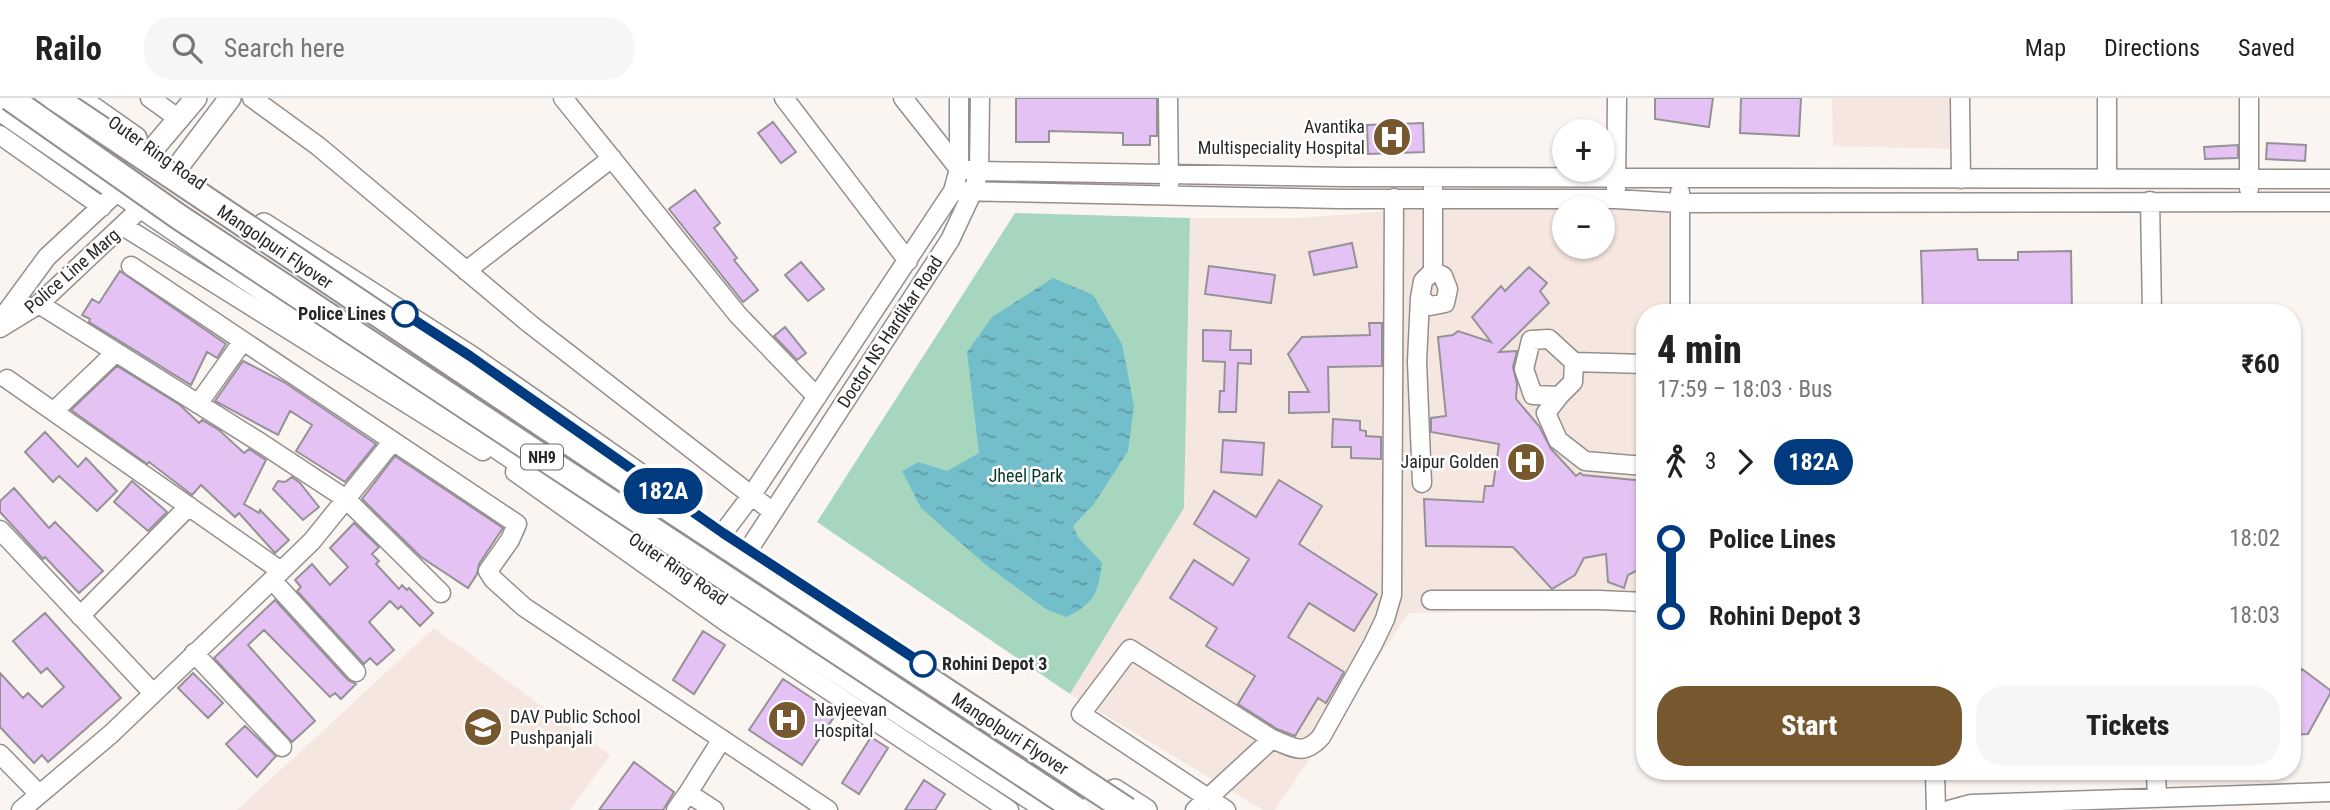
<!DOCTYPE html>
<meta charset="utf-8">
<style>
body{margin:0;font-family:"Roboto Condensed",sans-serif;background:#f6f6f6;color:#222;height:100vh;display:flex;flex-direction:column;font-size:26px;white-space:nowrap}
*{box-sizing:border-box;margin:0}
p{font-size:23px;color:#767676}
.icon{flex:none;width:38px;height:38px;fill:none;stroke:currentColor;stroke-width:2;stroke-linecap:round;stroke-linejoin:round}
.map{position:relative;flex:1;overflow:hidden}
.side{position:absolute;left:1636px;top:206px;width:665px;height:476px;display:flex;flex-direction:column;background:#fff;border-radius:28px;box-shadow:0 2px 5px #0004}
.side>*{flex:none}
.badge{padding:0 14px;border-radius:23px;font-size:24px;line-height:46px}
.tools{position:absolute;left:1552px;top:21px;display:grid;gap:14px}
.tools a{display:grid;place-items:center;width:63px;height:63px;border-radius:50%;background:#fff;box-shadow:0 2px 5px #0004;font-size:35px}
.map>.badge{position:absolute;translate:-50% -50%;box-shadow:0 0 0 4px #fff}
.legs{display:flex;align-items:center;gap:10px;height:77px;padding:0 21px;font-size:23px}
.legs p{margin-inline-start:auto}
.headline{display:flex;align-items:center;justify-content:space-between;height:119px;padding:0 21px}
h1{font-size:38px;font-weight:800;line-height:52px}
.cta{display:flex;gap:14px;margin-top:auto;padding:14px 21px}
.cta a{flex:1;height:80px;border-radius:28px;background:#77572d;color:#fff;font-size:28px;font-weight:800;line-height:80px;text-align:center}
.cta a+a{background:#f6f6f6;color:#222}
ul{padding:0 21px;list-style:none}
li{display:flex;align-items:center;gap:24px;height:77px;font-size:26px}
li i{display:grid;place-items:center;width:10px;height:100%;margin:0 9px;background:currentColor}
li i::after{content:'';width:18px;height:18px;margin:-9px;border:5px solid;border-radius:50%;background:#fff}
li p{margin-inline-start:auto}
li:first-child i{background:linear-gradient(#0000 50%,currentColor 0)}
li:last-child i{background:linear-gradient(currentColor 50%,#0000 0)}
header{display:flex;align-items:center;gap:42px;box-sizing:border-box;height:98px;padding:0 35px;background:#fff;border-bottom:2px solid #e0e0e0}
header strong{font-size:33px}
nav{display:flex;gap:38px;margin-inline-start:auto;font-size:24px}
.search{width:490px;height:63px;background:#f6f6f6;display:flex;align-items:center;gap:18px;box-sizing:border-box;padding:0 24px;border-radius:28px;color:#767676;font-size:26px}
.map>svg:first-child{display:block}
.built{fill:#f5e7e0;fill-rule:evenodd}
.park{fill:#a6d6be}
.water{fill:url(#water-ripples)}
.building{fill:#e4c2f4;stroke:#959297;stroke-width:2}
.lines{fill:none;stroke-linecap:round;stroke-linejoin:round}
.minor-casing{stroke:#948f8c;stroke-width:21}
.major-casing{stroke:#948f8c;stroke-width:24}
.minor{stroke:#fff;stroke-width:18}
.major{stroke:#fff;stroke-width:21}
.highway-bridge-casing{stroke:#948f8c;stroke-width:28;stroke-linecap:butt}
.highway-bridge{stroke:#fff;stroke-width:24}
.line-1-casing{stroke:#fff;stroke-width:16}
.line-1{stroke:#003b80;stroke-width:10}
.stop-1-dot{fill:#fff;stroke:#003b80;stroke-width:3.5}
.labels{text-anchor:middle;stroke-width:5;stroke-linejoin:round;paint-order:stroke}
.shield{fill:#fff;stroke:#696867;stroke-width:2}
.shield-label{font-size:16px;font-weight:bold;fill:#292726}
.poi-label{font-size:18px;fill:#292726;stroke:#fff;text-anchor:end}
.street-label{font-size:18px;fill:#292726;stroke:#fff}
.stop-label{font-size:18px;font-weight:bold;fill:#292726;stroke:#fff;text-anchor:end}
.park-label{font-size:18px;fill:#053a27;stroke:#fff}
</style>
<header>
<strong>Railo</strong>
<div class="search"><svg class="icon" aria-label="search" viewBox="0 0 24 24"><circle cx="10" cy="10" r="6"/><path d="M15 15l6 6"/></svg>Search here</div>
<nav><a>Map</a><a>Directions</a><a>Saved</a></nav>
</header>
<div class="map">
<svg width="2330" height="712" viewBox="0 0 2330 712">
<defs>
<pattern id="water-ripples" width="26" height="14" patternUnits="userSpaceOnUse" patternTransform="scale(1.75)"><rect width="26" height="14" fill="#73becb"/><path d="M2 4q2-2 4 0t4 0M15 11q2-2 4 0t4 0" fill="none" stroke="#5e9aa5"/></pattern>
</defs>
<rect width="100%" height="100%" fill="#fbf5f2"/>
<!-- built -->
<path class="built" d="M1832,0H1952V51L1833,48Z
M1674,108L1676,215H1645V512L1409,515L1275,712H1263L1070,596L1184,410L1190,120H1300L1402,112ZM1564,110H1603V149H1564Z
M434,530L610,657L570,712H237Z"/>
<!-- park -->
<path class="park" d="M1015,115L1190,120L1184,410L1070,596L817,424Z"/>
<!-- water -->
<path class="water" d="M1053,180L1093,197L1122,246L1134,308L1128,353L1094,406L1073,428L1078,439L1102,465C1098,495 1095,505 1066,519L1046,511L987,468L921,410L902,373L918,364L947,373L979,355L967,254L992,219Z"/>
<!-- building -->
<path class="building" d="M1016,0H1157V38H1150V47H1123V35L1049,33V44H1016Z
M1655,0H1713L1709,29L1655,21Z
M1741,0H1801L1799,38L1740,35Z
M773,24L796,54L781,65L758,35Z
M1423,25L1424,54L1368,56L1367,27Z
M2267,45L2306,47L2305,63L2266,61Z
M2238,47V60L2205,61L2204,49Z
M695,92L720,125L714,130L737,160L734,162L758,192L743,204L669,111Z
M1352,145L1357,169L1314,177L1309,154Z
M1977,151L1978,162H2018V154L2071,153L2072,215H1923L1921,153Z
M801,164L824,191L808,203L785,177Z
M1209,168L1275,177L1271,205L1205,196Z
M1529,169L1547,185L1540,193L1549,205L1499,254L1517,253L1513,269L1517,286L1516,301L1539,328L1551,351L1576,378L1580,375L1583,377L1645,383V474L1636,473L1628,477L1624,490L1608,484L1606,456L1584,460L1575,477L1552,491L1513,449L1426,448L1424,401L1483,404L1485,388H1493L1499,346L1431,334V320L1446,318L1438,239L1453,237L1458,233L1491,244L1472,219L1501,188L1505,193Z
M120,173L226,246L217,260L207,254L191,287L89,224L90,221L82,217L92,201L99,205Z
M1369,225H1382V268L1328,269L1329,314L1289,315V294H1309L1288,256L1302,239L1370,237Z
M785,229L806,255L797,262L774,238Z
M1203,232L1231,233L1230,252H1251V266L1238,265L1236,314H1219L1220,293H1224L1225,264L1203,263Z
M243,263L284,284L376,346L345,384L296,353L312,327L290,313L278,337L215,303Z
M117,268L180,307L199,325L202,322L219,332L244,355L249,351L266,362L244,406L259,415L260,412L289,442L275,455L239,415L235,419L201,387L192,397L149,364L147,366L71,312Z
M1333,321L1360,323V332L1366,333V338L1381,339V361L1351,360V349H1332Z
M45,334L78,369L86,360L117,393L97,413L59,378L53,384L25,354Z
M1223,342L1264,345L1262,377L1221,374Z
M395,358L503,430L479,466L477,476L468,490L421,459L362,401Z
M292,379L300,385L319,409L303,422L273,391L278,383L285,384Z
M1279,382L1322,408L1299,446L1377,496L1354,533L1309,505L1288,539L1344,574L1326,605L1318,600L1295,638L1277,631L1238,606L1255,578L1206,548L1217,530L1170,500L1194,462L1233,487L1249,461L1194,426L1214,393L1256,419Z
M132,383L167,414L148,433L114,404Z
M14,390L49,430L55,424L103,473L79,495L45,459L43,461L0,414V403Z
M354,425L379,449L372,456L379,463L376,466L399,491L402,487L407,492L409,490L433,515L420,528L401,508L398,511L390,503L369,524L394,552L377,567L370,560L364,566L297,493L301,489L295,482L312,466L330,487L348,469L330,450Z
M275,502L348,582L356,586L341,601L335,595L330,599L264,532L248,547L315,623L292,644L214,560Z
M45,515L121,600L48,664L42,657L34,665L0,629V575L23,600L28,595L42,609L64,589L47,570L41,575L13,543Z
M703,533L725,547L694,596L673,582Z
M2302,571L2330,592V596L2308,636L2292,637V584Z
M193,575L223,605L208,620L178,590Z
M783,581L836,616L802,667L749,632Z
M245,628L276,658L257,679L226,646Z
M871,639L888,650L859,696L842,685Z
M634,664L674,694L663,712H599Z
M924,682L945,696L935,712H905Z"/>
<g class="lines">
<defs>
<path id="minor" d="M150,0L179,21
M252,0L318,48L530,226L773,414
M563,0L738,217L817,299
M784,0L908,163
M903,0L959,71L979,73L1344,79L2330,81
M1168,0L1169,87
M1960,0L1961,81
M2107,0V81
M2249,0V91
M0,37L102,109
M1616,91L1617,0
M953,93L1338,101H1616L1680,105L2330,104
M2150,103L2152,215
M123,128L483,353
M131,168L517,426L510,442L488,473L493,481L524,509L828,712
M466,173L612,60
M1433,173L1443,178L1448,191L1445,205L1430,208L1420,200L1423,183L1433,173V90
M1420,200L1417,264L1422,385
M39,206L261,345L346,401L441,495
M1680,215V94
M0,223L47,159L117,94
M0,230L39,206L140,111
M1574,264L1573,284L1559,298L1533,297L1524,271L1531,242L1549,241L1574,264L1645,266
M7,281L281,473
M1559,298L1546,315L1558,342L1585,363L1644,368
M198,306L243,243
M54,313L115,255
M515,374L726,524L1009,712
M0,432L153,595
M723,435L751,398L953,93L959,71V0
M749,451L950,142L973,93L979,73L980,0
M272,482L356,574
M1431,502H1599L1645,504
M80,518L189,408
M194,555L282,649
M0,656L39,696
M1935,674L1936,712
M2156,674L2157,700
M688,695L722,641
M21,712L111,636L272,482L312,443L393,343
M676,712L688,695L714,712
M1195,712L1272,641C1293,649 1303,659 1321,639L1373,546L1385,521L1392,497L1394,100
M1226,712L1081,616L1130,551L1272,641
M1949,712L1971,706L2330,694"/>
<path id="major" d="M79,0L136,40
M0,12C345,252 695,483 1048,712
M152,52L196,0
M177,70L230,0
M264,126L470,258L671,398
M1115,692L1146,712"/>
</defs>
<!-- minor casing -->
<use href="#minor" class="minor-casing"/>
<!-- major casing -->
<use href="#major" class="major-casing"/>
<!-- minor -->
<use href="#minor" class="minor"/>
<!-- major -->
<use href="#major" class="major"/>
<defs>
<path id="highway-bridge" d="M10,0L179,119L1077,712
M55,0L633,387L1127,712"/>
</defs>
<!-- highway-bridge casing -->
<use href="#highway-bridge" class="highway-bridge-casing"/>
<!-- highway-bridge -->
<use href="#highway-bridge" class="highway-bridge"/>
</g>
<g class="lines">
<defs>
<path id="line-1" d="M405,216L470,258L723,435L923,566"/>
</defs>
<!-- line-1 casing -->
<use href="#line-1" class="line-1-casing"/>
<!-- line-1 -->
<use href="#line-1" class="line-1"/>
</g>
<!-- icons -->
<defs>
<symbol id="hospital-disc" viewBox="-11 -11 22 22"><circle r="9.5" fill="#77572d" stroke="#fff"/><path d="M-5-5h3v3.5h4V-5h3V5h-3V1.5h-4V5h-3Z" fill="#fff"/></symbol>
<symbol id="school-disc" viewBox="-11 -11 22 22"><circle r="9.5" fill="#77572d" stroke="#fff"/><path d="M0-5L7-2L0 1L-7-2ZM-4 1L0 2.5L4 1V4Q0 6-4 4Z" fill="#fff"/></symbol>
</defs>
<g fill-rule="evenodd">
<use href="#hospital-disc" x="1370" y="17" width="44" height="44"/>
<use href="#hospital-disc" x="1504" y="342" width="44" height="44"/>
<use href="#hospital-disc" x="765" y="600" width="44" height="44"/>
<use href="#school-disc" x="461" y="607" width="44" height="44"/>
</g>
<!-- markers -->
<g class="stop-1-dot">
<circle cx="405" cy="216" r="12"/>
<circle cx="923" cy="566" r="12"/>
</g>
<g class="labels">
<!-- shield labels -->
<rect class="shield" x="521" y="346.5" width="42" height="25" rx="5"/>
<g class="shield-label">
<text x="542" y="365">NH9</text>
</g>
<!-- poi labels -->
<g class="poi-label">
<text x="1365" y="35">Avantika<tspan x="1365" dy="21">Multispeciality Hospital</tspan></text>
<text x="1499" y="370">Jaipur Golden</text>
<text x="814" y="618" text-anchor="start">Navjeevan<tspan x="814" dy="21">Hospital</tspan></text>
<text x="510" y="625" text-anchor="start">DAV Public School<tspan x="510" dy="21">Pushpanjali</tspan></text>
</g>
<!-- street labels -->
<g class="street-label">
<text transform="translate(157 55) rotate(35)" y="6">Outer Ring Road</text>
<text transform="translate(275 149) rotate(34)" y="6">Mangolpuri Flyover</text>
<text transform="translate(72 173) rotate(-41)" y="6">Police Line Marg</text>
<text transform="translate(890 234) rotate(-57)" y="6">Doctor NS Hardikar Road</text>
<text transform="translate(678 471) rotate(34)" y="6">Outer Ring Road</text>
<text transform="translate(1010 636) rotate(33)" y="6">Mangolpuri Flyover</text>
</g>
<!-- stop labels -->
<g class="stop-label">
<text x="386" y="222">Police Lines</text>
<text x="942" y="572" text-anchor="start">Rohini Depot 3</text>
</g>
<!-- park labels -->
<g class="park-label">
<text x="1026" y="384">Jheel Park</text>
</g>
</g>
</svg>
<div class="tools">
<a>+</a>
<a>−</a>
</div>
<b class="badge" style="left:663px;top:393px;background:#003b80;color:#fff">182A</b>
<section class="side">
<div class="headline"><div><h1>4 min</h1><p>17:59 – 18:03 · Bus</p></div><b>₹60</b></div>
<div class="legs"><svg class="icon" aria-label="walk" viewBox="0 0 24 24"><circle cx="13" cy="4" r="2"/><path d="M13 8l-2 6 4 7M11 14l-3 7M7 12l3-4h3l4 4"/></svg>3<svg class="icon" aria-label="forward" viewBox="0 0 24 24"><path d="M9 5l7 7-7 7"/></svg><b class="badge" style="background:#003b80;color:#fff">182A</b></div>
<ul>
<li><i style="color:#003b80"></i><b>Police Lines</b><p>18:02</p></li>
<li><i style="color:#003b80"></i><b>Rohini Depot 3</b><p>18:03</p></li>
</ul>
<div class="cta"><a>Start</a><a>Tickets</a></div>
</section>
</div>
